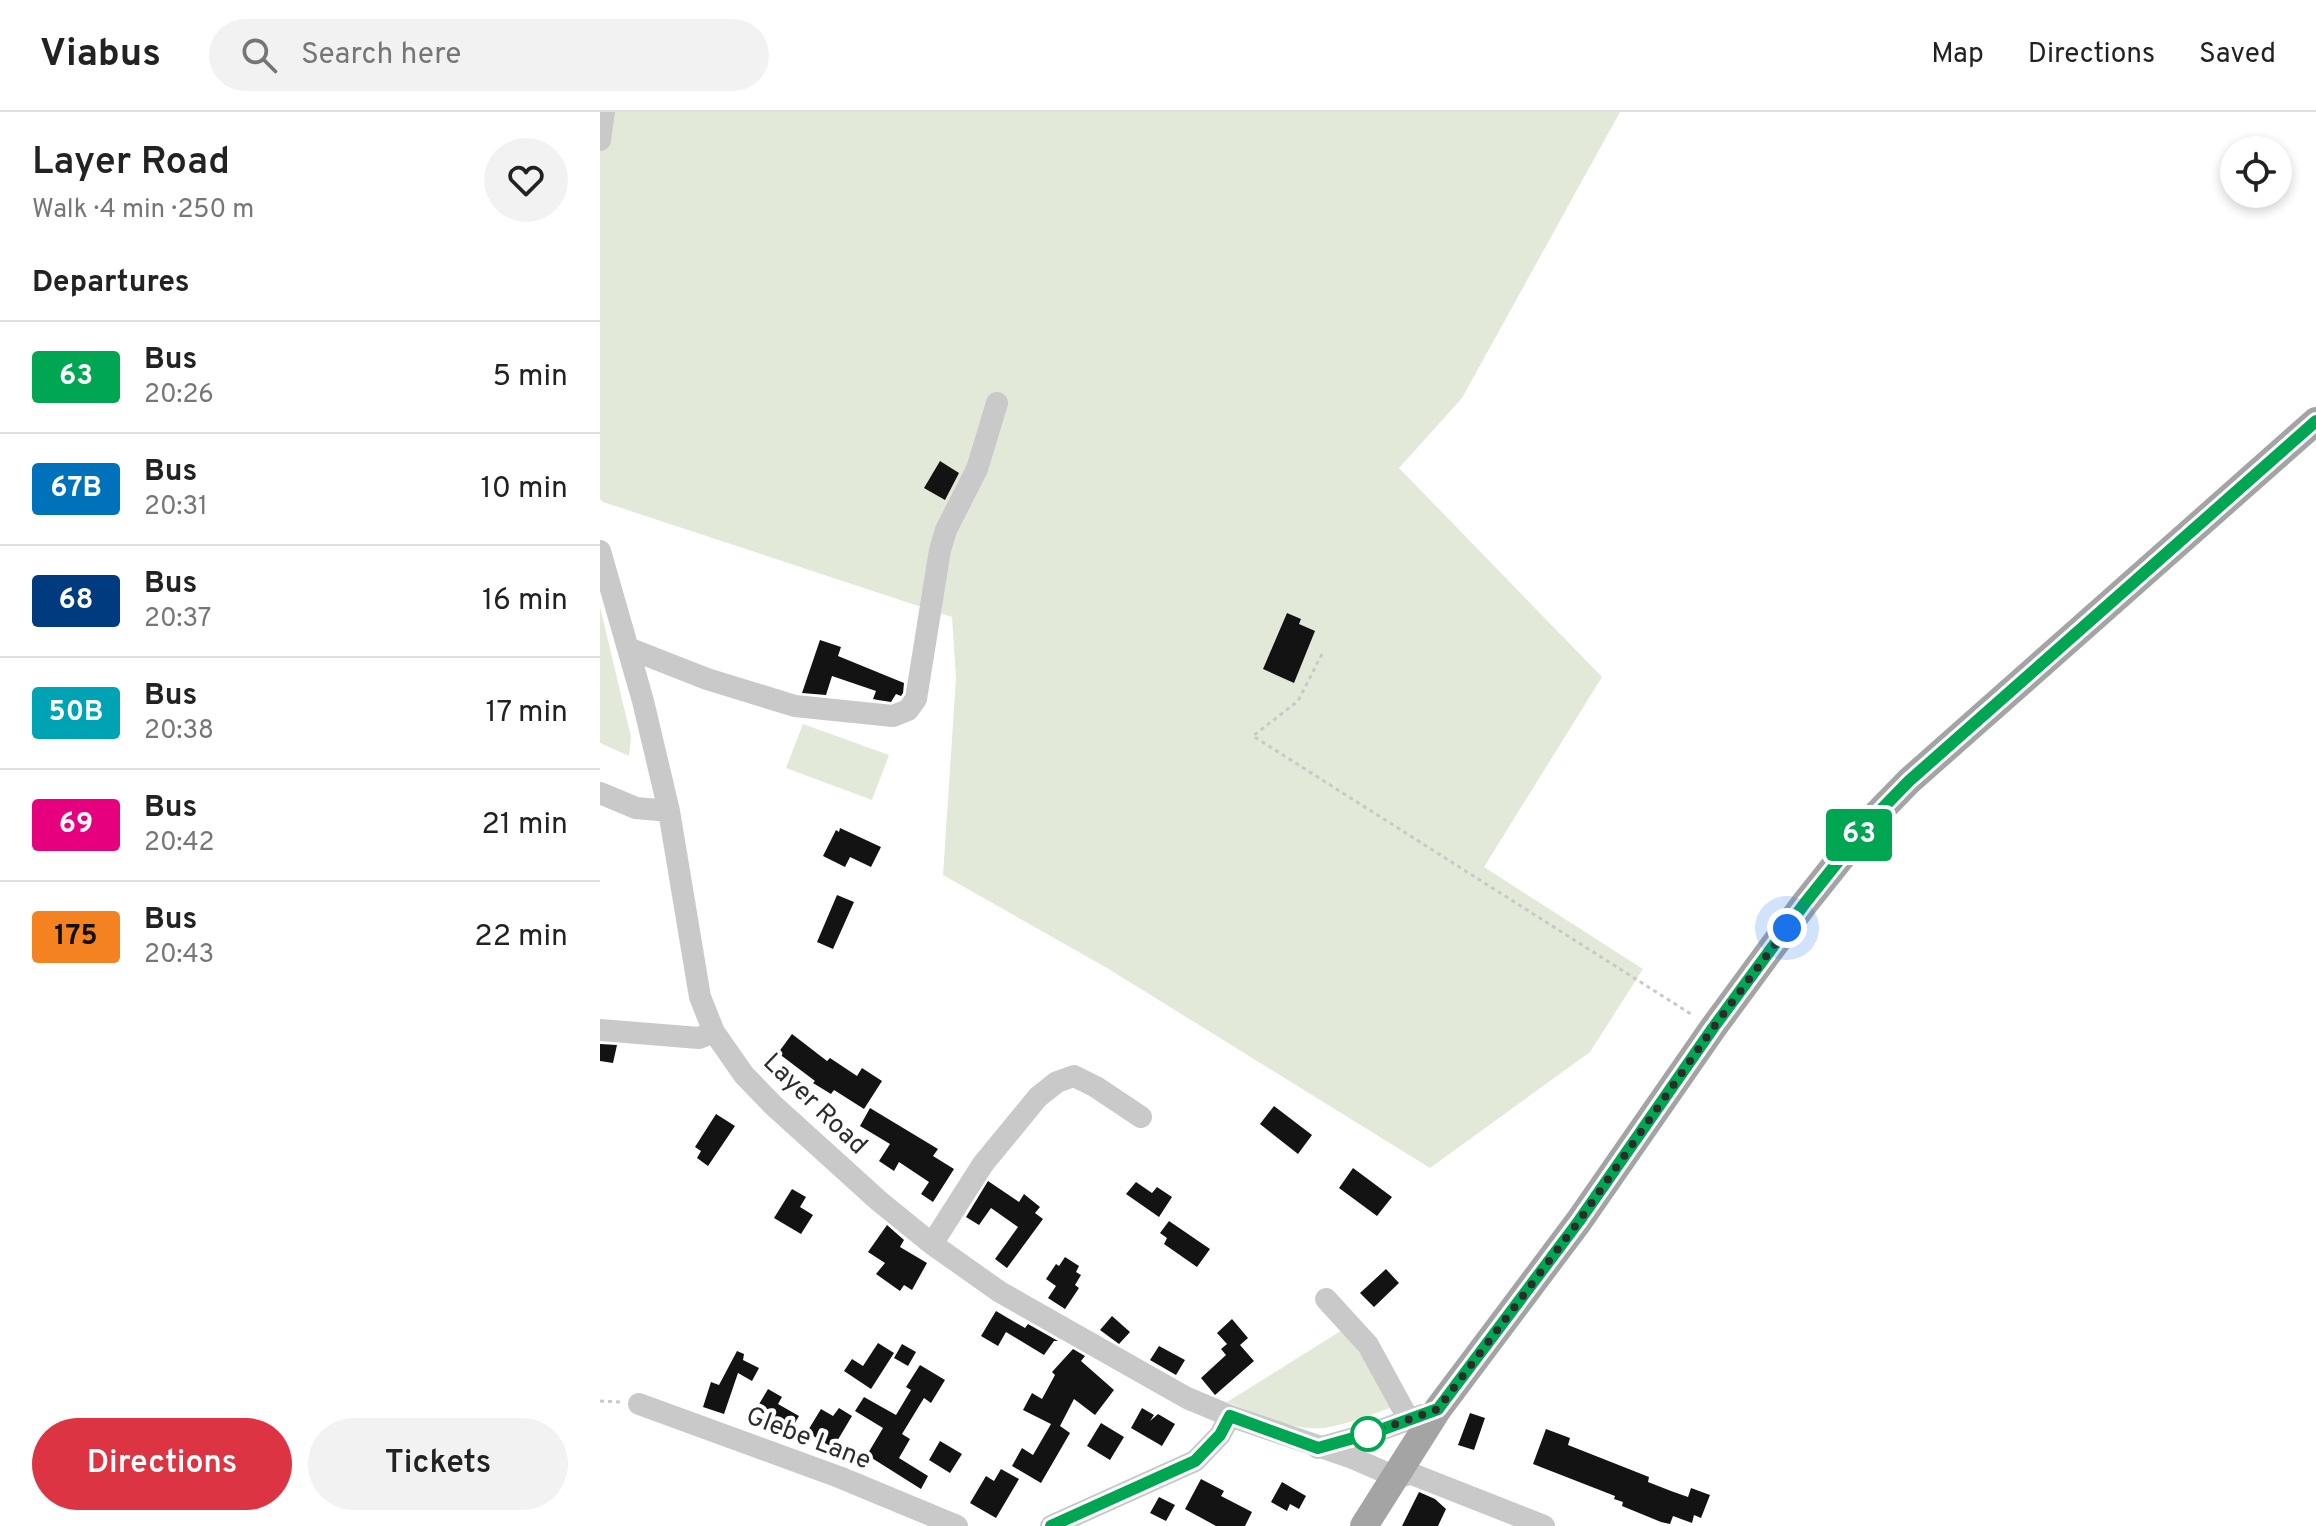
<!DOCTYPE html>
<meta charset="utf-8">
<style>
body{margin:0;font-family:Overpass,sans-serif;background:#f2f2f2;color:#222;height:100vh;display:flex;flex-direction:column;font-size:30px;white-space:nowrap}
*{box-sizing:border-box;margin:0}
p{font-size:26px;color:#767676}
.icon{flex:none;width:44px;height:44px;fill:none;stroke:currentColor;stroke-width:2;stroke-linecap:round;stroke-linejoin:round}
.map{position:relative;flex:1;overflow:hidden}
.side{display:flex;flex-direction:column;background:#fff;width:600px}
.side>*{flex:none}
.badge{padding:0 16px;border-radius:6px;font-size:28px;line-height:52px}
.controls{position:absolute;left:1620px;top:24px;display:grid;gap:16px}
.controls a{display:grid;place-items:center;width:72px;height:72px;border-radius:50%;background:#fff;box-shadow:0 4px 12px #0003;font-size:40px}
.you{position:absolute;width:40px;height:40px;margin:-20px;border:6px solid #fff;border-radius:50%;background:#1a73e8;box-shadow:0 0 0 12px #1a73e833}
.map>.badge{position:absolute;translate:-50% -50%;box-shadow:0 0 0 4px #fff}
h2{padding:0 32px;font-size:30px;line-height:72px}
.round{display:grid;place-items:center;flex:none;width:84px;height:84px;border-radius:42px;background:#f2f2f2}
.head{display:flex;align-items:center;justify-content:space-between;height:136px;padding:0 32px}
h1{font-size:38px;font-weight:600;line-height:60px}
.cta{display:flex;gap:16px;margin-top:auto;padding:16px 32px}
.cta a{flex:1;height:92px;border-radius:48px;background:#dd3444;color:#fff;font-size:32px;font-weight:600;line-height:92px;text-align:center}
.cta a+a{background:#f2f2f2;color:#222}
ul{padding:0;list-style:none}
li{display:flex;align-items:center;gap:24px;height:112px;padding:0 32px;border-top:2px solid #e0e0e0}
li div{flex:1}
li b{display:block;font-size:30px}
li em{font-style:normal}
li .badge{min-width:88px;font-weight:700;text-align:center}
header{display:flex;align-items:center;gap:48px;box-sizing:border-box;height:112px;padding:0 40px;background:#fff;border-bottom:2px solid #e0e0e0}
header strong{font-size:38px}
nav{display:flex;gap:44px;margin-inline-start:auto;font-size:28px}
.search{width:560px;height:72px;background:#f2f2f2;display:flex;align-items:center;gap:20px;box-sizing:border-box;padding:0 28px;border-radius:44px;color:#767676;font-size:30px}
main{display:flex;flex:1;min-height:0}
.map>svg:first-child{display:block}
.green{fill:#e2e9d9}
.building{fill:#131313}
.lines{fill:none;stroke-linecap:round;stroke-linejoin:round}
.path{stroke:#c9c9c9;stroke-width:3;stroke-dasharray:4 4;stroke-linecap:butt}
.minor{stroke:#c9c9c9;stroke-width:22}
.major{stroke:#a4a4a4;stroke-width:28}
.line-casing{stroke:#fff;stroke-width:18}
.line{stroke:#00a651;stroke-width:12}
.walk{stroke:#2c2c2c;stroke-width:8;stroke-dasharray:0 14.4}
.stop-dot{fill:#fff;stroke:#00a651;stroke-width:4}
.labels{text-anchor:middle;stroke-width:8;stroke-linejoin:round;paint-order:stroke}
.street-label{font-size:26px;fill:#2c2c2c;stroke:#fff}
</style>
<header>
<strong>Viabus</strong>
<div class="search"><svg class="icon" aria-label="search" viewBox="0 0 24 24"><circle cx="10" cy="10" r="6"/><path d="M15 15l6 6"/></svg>Search here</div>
<nav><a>Map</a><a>Directions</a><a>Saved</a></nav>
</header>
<main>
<section class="side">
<div class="head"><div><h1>Layer Road</h1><p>Walk · 4 min · 250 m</p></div><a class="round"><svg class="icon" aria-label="heart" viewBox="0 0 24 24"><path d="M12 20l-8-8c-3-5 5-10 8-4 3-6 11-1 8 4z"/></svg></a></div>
<h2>Departures</h2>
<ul>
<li><span class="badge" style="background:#00a651;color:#fff">63</span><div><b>Bus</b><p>20:26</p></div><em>5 min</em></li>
<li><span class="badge" style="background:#0072bc;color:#fff">67B</span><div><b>Bus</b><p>20:31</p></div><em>10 min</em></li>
<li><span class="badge" style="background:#003b80;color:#fff">68</span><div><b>Bus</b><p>20:37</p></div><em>16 min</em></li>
<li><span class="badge" style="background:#00a3b4;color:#fff">50B</span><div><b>Bus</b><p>20:38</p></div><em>17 min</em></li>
<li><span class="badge" style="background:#e6007e;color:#fff">69</span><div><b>Bus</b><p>20:42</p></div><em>21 min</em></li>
<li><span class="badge" style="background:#f58220;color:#111">175</span><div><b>Bus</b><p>20:43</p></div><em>22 min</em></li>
</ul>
<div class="cta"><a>Directions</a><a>Tickets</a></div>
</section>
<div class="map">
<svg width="1716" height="1414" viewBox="0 0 1716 1414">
<rect width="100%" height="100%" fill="#fff"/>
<!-- green -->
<path class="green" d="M0,0H1020L862,286L799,356L1002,565L884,755L1043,857L990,940L830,1056L507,856L343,763L356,566L352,505L3,390L0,387Z
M0,495L31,625L29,644L0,631Z
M203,612L289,643L272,688L186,656Z
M747,1215L790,1296C769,1303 746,1313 724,1316C690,1319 658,1302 627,1290Z"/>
<!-- building -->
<path class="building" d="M340,349L359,361L345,388L324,376Z
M687,501L701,507L699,512L715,519L694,571L663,557Z
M220,528L241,535L238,544L304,571L303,581L301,584L296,582L291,590L278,588L273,587L276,579L232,564L226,583L202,581Z
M240,716L281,735L271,755L250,745L245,755L223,744L236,718L239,720Z
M237,783L254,790L233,837L217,830Z
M192,922L227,949L230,946L257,964L262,956L282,969L264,997L234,978L231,982L213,971L215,969L178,941Z
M0,932L17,933L13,951L0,949Z
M674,994L712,1023L698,1042L660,1012Z
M270,996L338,1037L333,1044L354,1057L333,1090L321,1082L329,1070L299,1050L294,1059L279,1049L290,1032L260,1014Z
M116,1002L135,1014L108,1054L97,1046L101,1039L95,1035Z
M753,1056L792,1085L777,1104L739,1076Z
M388,1069L419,1090L424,1082L440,1095L435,1101L443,1107L407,1156L395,1147L418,1115L391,1096L379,1113L366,1105Z
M536,1070L552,1081L557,1075L572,1085L559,1105L526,1082Z
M192,1077L206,1085L200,1095L213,1103L201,1122L174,1106Z
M569,1109L610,1137L597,1155L564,1132L567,1126L560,1121Z
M287,1113L304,1128L300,1135L327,1151L312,1178L304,1173L300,1179L276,1162L285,1151L268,1140Z
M465,1145L479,1154L476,1160L481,1163L475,1173L479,1176L465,1197L448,1186L456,1174L446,1167L456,1152L459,1154Z
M786,1157L799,1171L774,1195L760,1181Z
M396,1199L425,1216L428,1212L458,1229H454L444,1243L406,1220L398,1234L381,1224Z
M512,1204L530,1220L519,1232L500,1218Z
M632,1207L648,1226L640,1233L654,1249L615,1283L601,1266L626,1243L621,1237L627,1232L617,1221Z
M278,1231L294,1241L271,1277L244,1259L252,1247L263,1254Z
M302,1232L316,1240L308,1254L294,1246Z
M559,1234L585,1248L576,1263L550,1248Z
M473,1237L485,1244L481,1249L514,1278L495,1303L474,1287L460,1314L470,1321L441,1371L412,1354L422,1336L433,1343L451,1312L423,1298L432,1281L442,1287L455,1263L452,1260Z
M137,1239L144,1242L143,1248L159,1256L152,1269L138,1261L124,1302L103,1295L111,1270L119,1273Z
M320,1253L345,1268L331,1291L324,1286L302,1322L310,1327L299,1346L328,1364L321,1377L267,1343L283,1316L255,1299L264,1285L296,1303L311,1278L306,1275Z
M168,1277L182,1285L178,1292L199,1304L190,1319L169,1307L166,1313L152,1304Z
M239,1296L252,1304L233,1336L207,1320L221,1297L233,1304Z
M542,1296L554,1303L550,1309L558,1302L575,1312L562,1334L531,1316Z
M870,1301L885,1306L874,1338L858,1333Z
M501,1311L524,1325L510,1348L487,1334Z
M946,1317L970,1326L968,1333L1049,1365L1048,1370L1071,1379L1088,1385L1091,1376L1110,1383L1101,1406L1094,1403L1092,1411L1073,1404L1070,1412L1061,1410L1022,1394L1023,1390L1014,1387L1015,1384L933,1352Z
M340,1329L362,1342L350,1361L329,1348Z
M401,1357L419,1367L396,1406L370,1391L386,1364L394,1369Z
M601,1367L624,1379L621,1384L652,1400L645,1414H616L585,1397Z
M682,1370L706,1384L699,1397L690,1392L687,1399L671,1390Z
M819,1380L835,1387L846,1397L838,1414H802Z
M559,1385L575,1393L566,1409L550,1401Z"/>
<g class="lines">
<!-- path -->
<path class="path" d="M722,542L698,589L653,624L1094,904
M0,1289L20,1290"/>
<!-- minor -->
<path class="minor" d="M0,28L4,0
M0,439L43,589L69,699L100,885L114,920L144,963L173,993L279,1089L332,1132L400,1180L587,1286L630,1304L750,1345L796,1365L812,1362L944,1414
M28,536L107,567L195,594L293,604L308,598L316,587L340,438L346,418L377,357L397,291
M0,681L36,696L69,699
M0,918L99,926L114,920
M332,1132L383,1052L438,985L457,970L474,964L496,975L541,1005
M726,1187L768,1233L809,1308
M39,1292L239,1365L357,1414
M718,1336L775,1320L822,1303
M451,1414L595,1349L620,1323L630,1304"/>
<!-- major -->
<path class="major" d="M764,1414L838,1297L979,1109L1113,916L1205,791L1272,707L1309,669L1716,309"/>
</g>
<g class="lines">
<defs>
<path id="line" d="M451,1414L595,1349L620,1323L630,1304L718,1336L775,1320L838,1297L979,1109L1113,916L1205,791L1272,707L1309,669L1716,309"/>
</defs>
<!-- line casing -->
<use href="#line" class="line-casing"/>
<!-- line -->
<use href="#line" class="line"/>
<!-- walk -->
<path class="walk" d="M768,1322L838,1297L979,1109L1113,916L1187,816"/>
</g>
<!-- markers -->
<circle class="stop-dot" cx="768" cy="1322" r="16"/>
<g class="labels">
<!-- street labels -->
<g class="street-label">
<text transform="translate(216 991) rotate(44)" y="9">Layer Road</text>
<text transform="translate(209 1325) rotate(21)" y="9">Glebe Lane</text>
</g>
</g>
</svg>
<div class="controls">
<a><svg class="icon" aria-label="locate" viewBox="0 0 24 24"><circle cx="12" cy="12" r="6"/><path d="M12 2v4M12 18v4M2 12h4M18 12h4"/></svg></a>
</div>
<div class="you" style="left:1187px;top:816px"></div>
<b class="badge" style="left:1259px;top:723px;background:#00a651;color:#fff">63</b>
</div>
</main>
